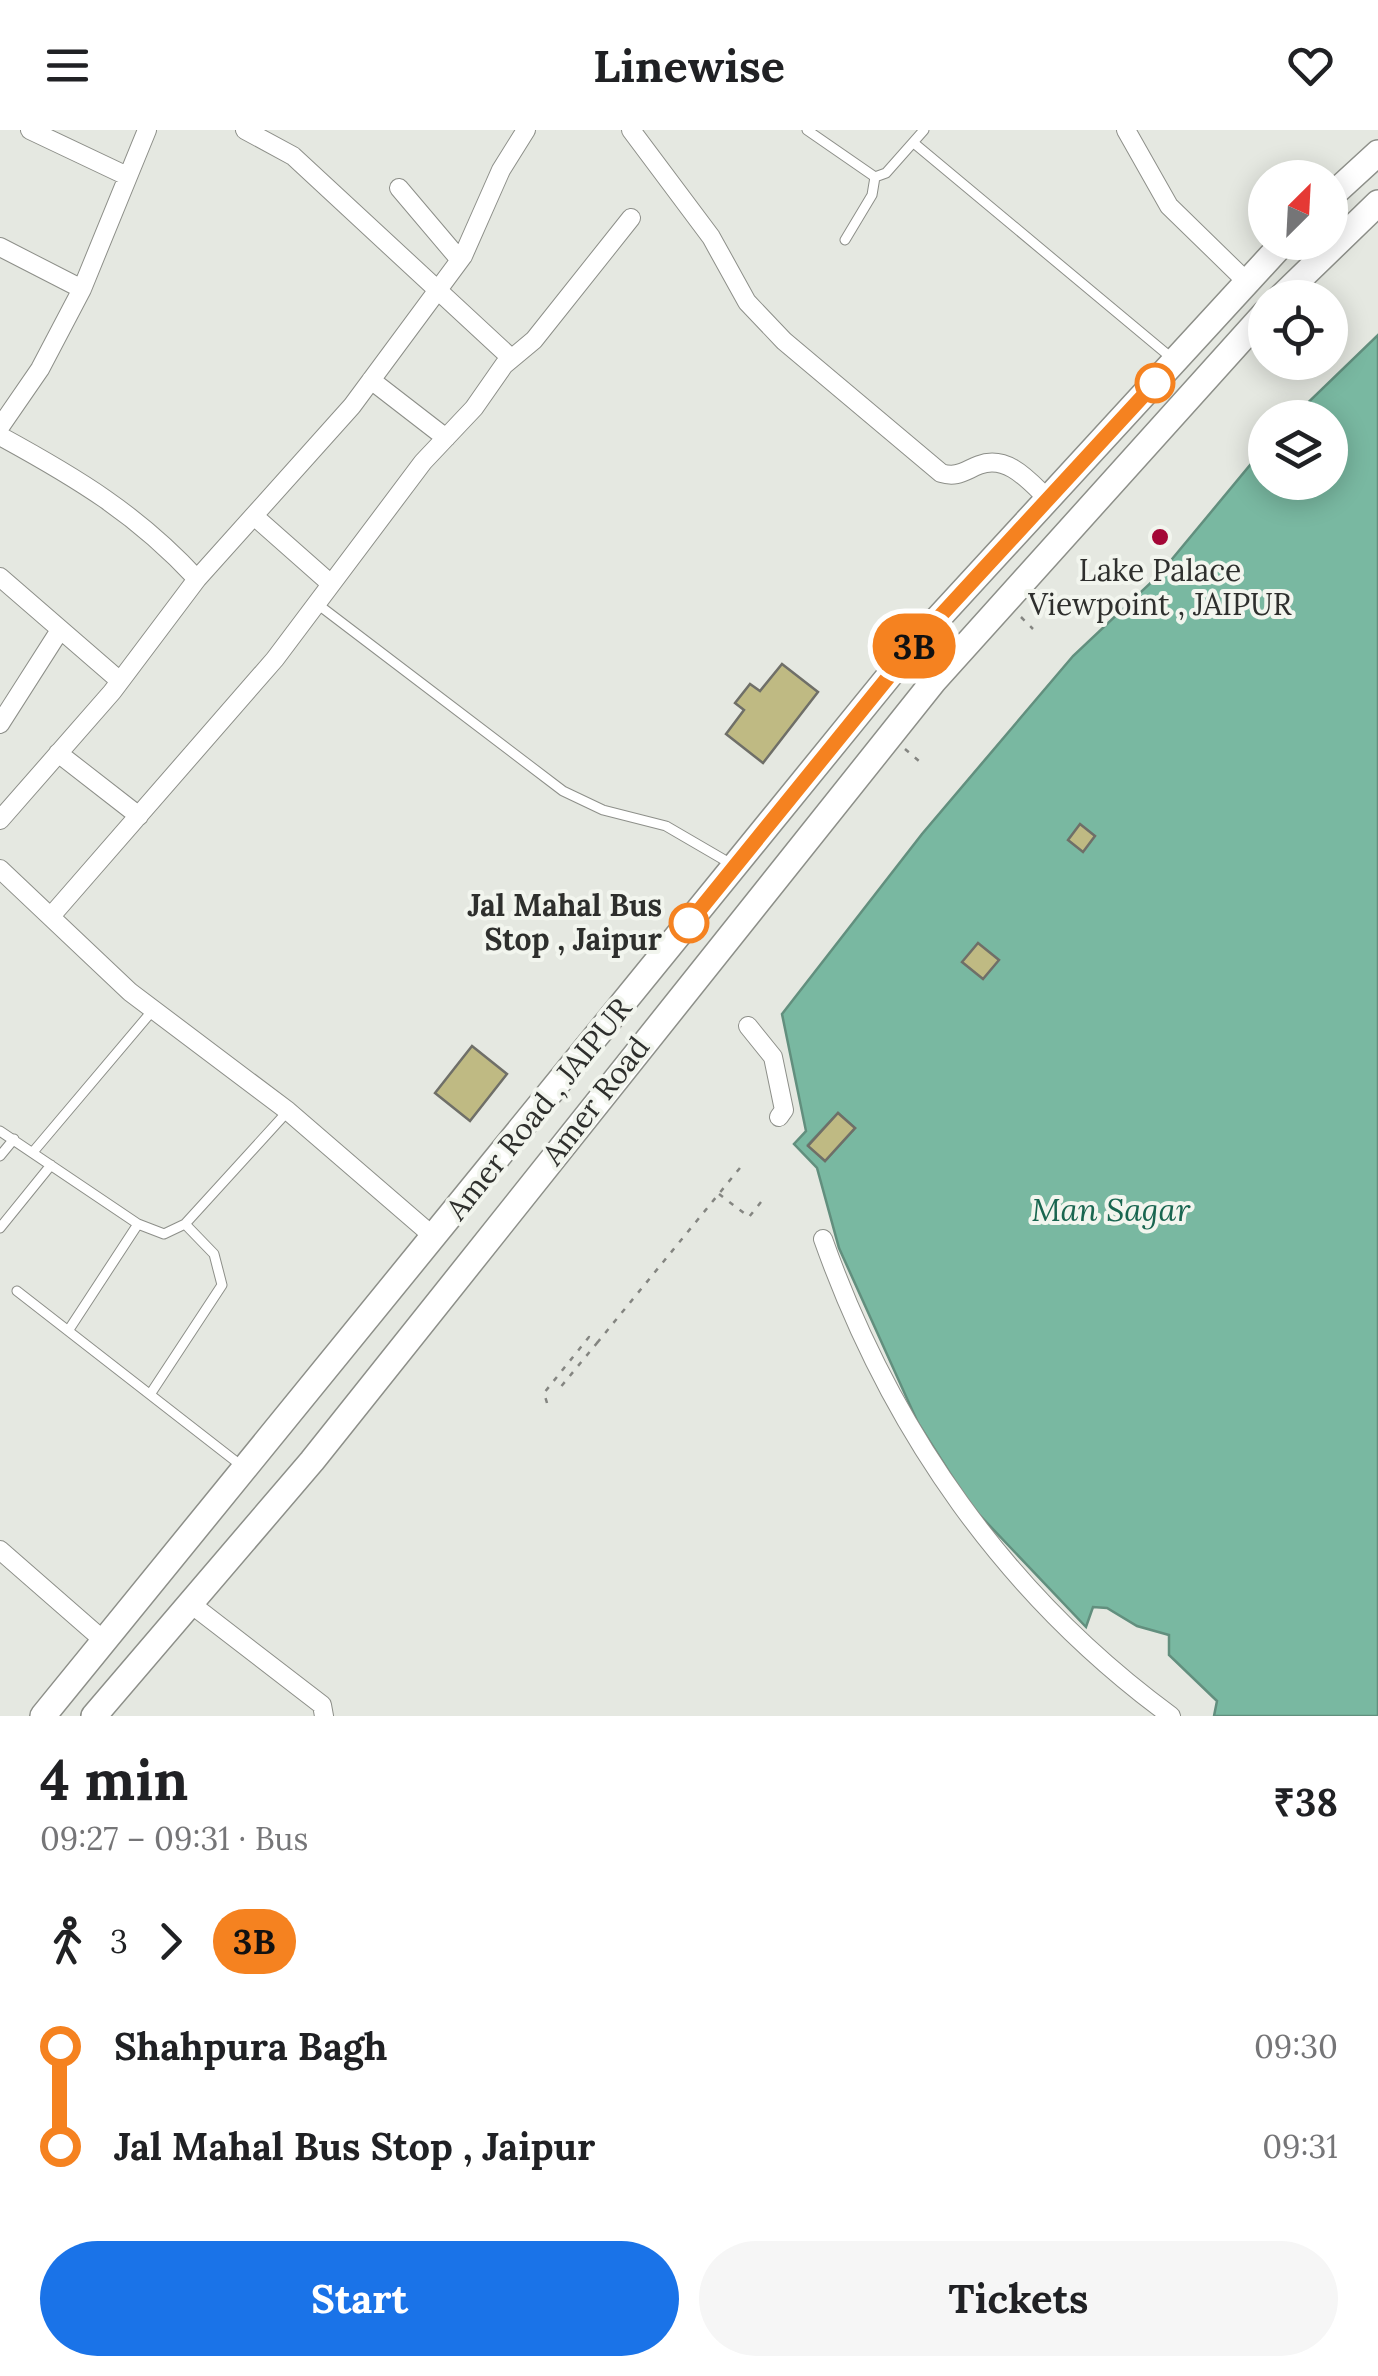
<!DOCTYPE html>
<meta charset="utf-8">
<style>
body{margin:0;font-family:Lora,serif;background:#f6f6f6;color:#202124;height:100vh;display:flex;flex-direction:column;font-size:38px;white-space:nowrap}
*{box-sizing:border-box;margin:0}
p{font-size:32px;color:#757577}
.icon{flex:none;width:55px;height:55px;fill:none;stroke:currentColor;stroke-width:2;stroke-linecap:round;stroke-linejoin:round}
.map{position:relative;height:1586px;overflow:hidden}
.details{display:flex;flex-direction:column;background:#fff;flex:1}
.details>*{flex:none}
.badge{padding:0 20px;border-radius:32px;font-size:35px;line-height:65px}
.needle{width:65px;rotate:24deg}
.tools{position:absolute;left:1248px;top:30px;display:grid;gap:20px}
.tools a{display:grid;place-items:center;width:100px;height:100px;border-radius:50%;background:#fff;box-shadow:0 5px 25px #0003;font-size:50px}
.map>.badge{position:absolute;translate:-50% -50%;box-shadow:0 0 0 5px #fff}
.legs{display:flex;align-items:center;gap:15px;height:110px;padding:0 40px;font-size:32px}
.legs p{margin-inline-start:auto}
.head{display:flex;align-items:center;justify-content:space-between;height:170px;padding:0 40px}
h1{font-size:55px;font-weight:700;line-height:75px}
.cta{display:flex;gap:20px;margin-top:auto;padding:20px 40px}
.cta a{flex:1;height:115px;border-radius:60px;background:#1a73e8;color:#fff;font-size:40px;font-weight:700;line-height:115px;text-align:center}
.cta a+a{background:#f6f6f6;color:#202124}
ul{padding:0 40px;list-style:none}
li{display:flex;align-items:center;gap:35px;height:100px;font-size:38px}
li i{display:grid;place-items:center;width:15px;height:100%;margin:0 12px;background:currentColor}
li i::after{content:'';width:25px;height:25px;margin:-12px;border:8px solid;border-radius:50%;background:#fff}
li p{margin-inline-start:auto}
li:first-child i{background:linear-gradient(#0000 50%,currentColor 0)}
li:last-child i{background:linear-gradient(currentColor 50%,#0000 0)}
header{display:flex;justify-content:space-between;align-items:center;height:130px;padding:0 40px;background:#fff;font-size:45px;font-weight:700}
.map>svg:first-child{display:block}
.water{fill:#79b8a1;stroke:#628f7e;stroke-width:2.5;fill-rule:evenodd}
.building{fill:#bfba83;stroke:#6f6f68;stroke-width:2.5}
.lines{fill:none;stroke-linecap:round;stroke-linejoin:round}
.lane-casing{stroke:#8d8f89;stroke-width:11}
.street-casing{stroke:#8d8f89;stroke-width:20}
.secondary-casing{stroke:#8d8f89;stroke-width:28}
.path{stroke:#848581;stroke-width:2.5;stroke-dasharray:5 8;stroke-linecap:butt}
.lane{stroke:#fff;stroke-width:9}
.street{stroke:#fff;stroke-width:18}
.secondary{stroke:#fff;stroke-width:25}
.line-1-casing{stroke:#fff;stroke-width:22}
.line-1{stroke:#f58220;stroke-width:15}
.stop-1-dot{fill:#fff;stroke:#f58220;stroke-width:5}
.poi-dot{fill:#a40736;stroke:#f2f5ee;stroke-width:4}
.labels{text-anchor:middle;stroke-width:8;stroke-linejoin:round;paint-order:stroke}
.poi-label{font-size:30px;fill:#2e2f2d;stroke:#f2f5ee}
.stop-label{font-size:30px;font-weight:bold;fill:#2e2f2d;stroke:#f2f5ee;text-anchor:end}
.street-label{font-size:30px;fill:#2e2f2d;stroke:#f2f5ee}
.water-label{font-size:32px;font-style:italic;fill:#196650;stroke:#f2f5ee}
</style>
<header><svg class="icon" aria-label="menu" viewBox="0 0 24 24"><path d="M4 6h16M4 12h16M4 18h16"/></svg>Linewise<svg class="icon" aria-label="heart" viewBox="0 0 24 24"><path d="M12 20l-8-8c-3-5 5-10 8-4 3-6 11-1 8 4z"/></svg></header>
<div class="map">
<svg width="1378" height="1586" viewBox="0 0 1378 1586">
<rect width="100%" height="100%" fill="#e5e8e1"/>
<!-- water -->
<path class="water" d="M1378,205V1586H1214L1217,1571L1169,1525V1505L1137,1496L1107,1478L1093,1477L1086,1497L970,1375L918,1293L839,1118L817,1038L794,1014L806,1001L782,884L922,704L1073,526L1158,446L1265,317V352H1330V288L1293,287ZM838,983L855,998L825,1031L808,1015Z"/>
<!-- building -->
<path class="building" d="M782,534L818,562L763,633L726,604L744,580L735,573L750,554L760,561Z
M1080,694L1095,706L1083,722L1068,710Z
M978,813L999,830L983,849L962,832Z
M472,916L507,944L470,991L435,963Z
M838,983L855,998L825,1031L808,1016Z"/>
<g class="lines">
<defs>
<path id="lane" d="M807,0L875,47L886,43L924,0
M915,14L1174,230
M845,110L872,65L875,47
M316,473L563,661L603,680L666,696L733,735
M0,1001L138,1094L70,1198
M33,1022L153,880
M0,1026L14,1009
M138,1094L164,1104L185,1094L288,981
M0,1098L51,1035
M17,1161L243,1337
M151,1263L222,1155L214,1124L185,1094"/>
<path id="street" d="M30,0L127,46
M245,0L293,26L511,228
M631,0L711,107L747,172L784,211L941,343C957,348 964,341 979,335C1008,324 1030,352 1048,369
M1126,0L1169,76L1247,152
M399,58L460,130
M0,117L82,159
M371,250L446,308
M0,297L40,239L82,159L147,0
M0,306C77,348 137,384 197,449
M254,386L331,454
M0,447L120,551
M0,594L60,500
M58,623L139,686
M0,690L112,562L197,449L352,276L463,126L501,40L526,0
M0,739L130,862L288,981L434,1107
M52,785L275,529L423,332L474,278L504,235L534,210L631,88
M748,896L773,927L784,980L779,987
M823,1109C891,1301 1006,1465 1171,1586
M0,1420L103,1510
M191,1474L322,1575L324,1586"/>
<path id="secondary" d="M1330,67L1378,23
M1280,168L1378,73
M43,1586L920,508L1284,112
M94,1586L312,1331L933,552L1265,183"/>
</defs>
<!-- lane casing -->
<use href="#lane" class="lane-casing"/>
<!-- street casing -->
<use href="#street" class="street-casing"/>
<!-- secondary casing -->
<use href="#secondary" class="secondary-casing"/>
<!-- path -->
<path class="path" d="M1021,487L1033,499
M905,619L919,631
M719,1064L749,1087L765,1067
M597,1213L744,1033
M547,1273L544,1263L589,1207L597,1213L559,1259"/>
<!-- lane -->
<use href="#lane" class="lane"/>
<!-- street -->
<use href="#street" class="street"/>
<!-- secondary -->
<use href="#secondary" class="secondary"/>
</g>
<g class="lines">
<defs>
<path id="line-1" d="M689,793L920,508L1155,253"/>
</defs>
<!-- line-1 casing -->
<use href="#line-1" class="line-1-casing"/>
<!-- line-1 -->
<use href="#line-1" class="line-1"/>
</g>
<!-- markers -->
<g class="stop-1-dot">
<circle cx="1155" cy="253" r="18"/>
<circle cx="689" cy="793" r="18"/>
</g>
<circle class="poi-dot" cx="1160" cy="407" r="10"/>
<g class="labels">
<!-- poi labels -->
<g class="poi-label">
<text x="1160" y="451">Lake Palace<tspan x="1160" dy="34">Viewpoint , JAIPUR</tspan></text>
</g>
<!-- stop labels -->
<g class="stop-label">
<text x="662" y="786">Jal Mahal Bus<tspan x="662" dy="34">Stop , Jaipur</tspan></text>
</g>
<!-- street labels -->
<g class="street-label">
<text transform="translate(596 971) rotate(-52)" y="10">Amer Road</text>
<text transform="translate(539 979) rotate(-51)" y="10">Amer Road , JAIPUR</text>
</g>
<!-- water labels -->
<g class="water-label">
<text x="1111" y="1091">Man Sagar</text>
</g>
</g>
</svg>
<div class="tools">
<a><svg class="needle" viewBox="-14 -14 28 28"><path d="M0-13l5 13h-10z" fill="#e53935"/><path d="M0 13l5-13h-10z" fill="#757577"/></svg></a>
<a><svg class="icon" aria-label="locate" viewBox="0 0 24 24"><circle cx="12" cy="12" r="6"/><path d="M12 2v4M12 18v4M2 12h4M18 12h4"/></svg></a>
<a><svg class="icon" aria-label="layers" viewBox="0 0 24 24"><path d="M12 4l9 5-9 5-9-5zM3 14l9 5 9-5"/></svg></a>
</div>
<b class="badge" style="left:914px;top:516px;background:#f58220;color:#111">3B</b>
</div>
<section class="details">
<div class="head"><div><h1>4 min</h1><p>09:27 – 09:31 · Bus</p></div><b>₹38</b></div>
<div class="legs"><svg class="icon" aria-label="walk" viewBox="0 0 24 24"><circle cx="13" cy="4" r="2"/><path d="M13 8l-2 6 4 7M11 14l-3 7M7 12l3-4h3l4 4"/></svg>3<svg class="icon" aria-label="forward" viewBox="0 0 24 24"><path d="M9 5l7 7-7 7"/></svg><b class="badge" style="background:#f58220;color:#111">3B</b></div>
<ul>
<li><i style="color:#f58220"></i><b>Shahpura Bagh</b><p>09:30</p></li>
<li><i style="color:#f58220"></i><b>Jal Mahal Bus Stop , Jaipur</b><p>09:31</p></li>
</ul>
<div class="cta"><a>Start</a><a>Tickets</a></div>
</section>
